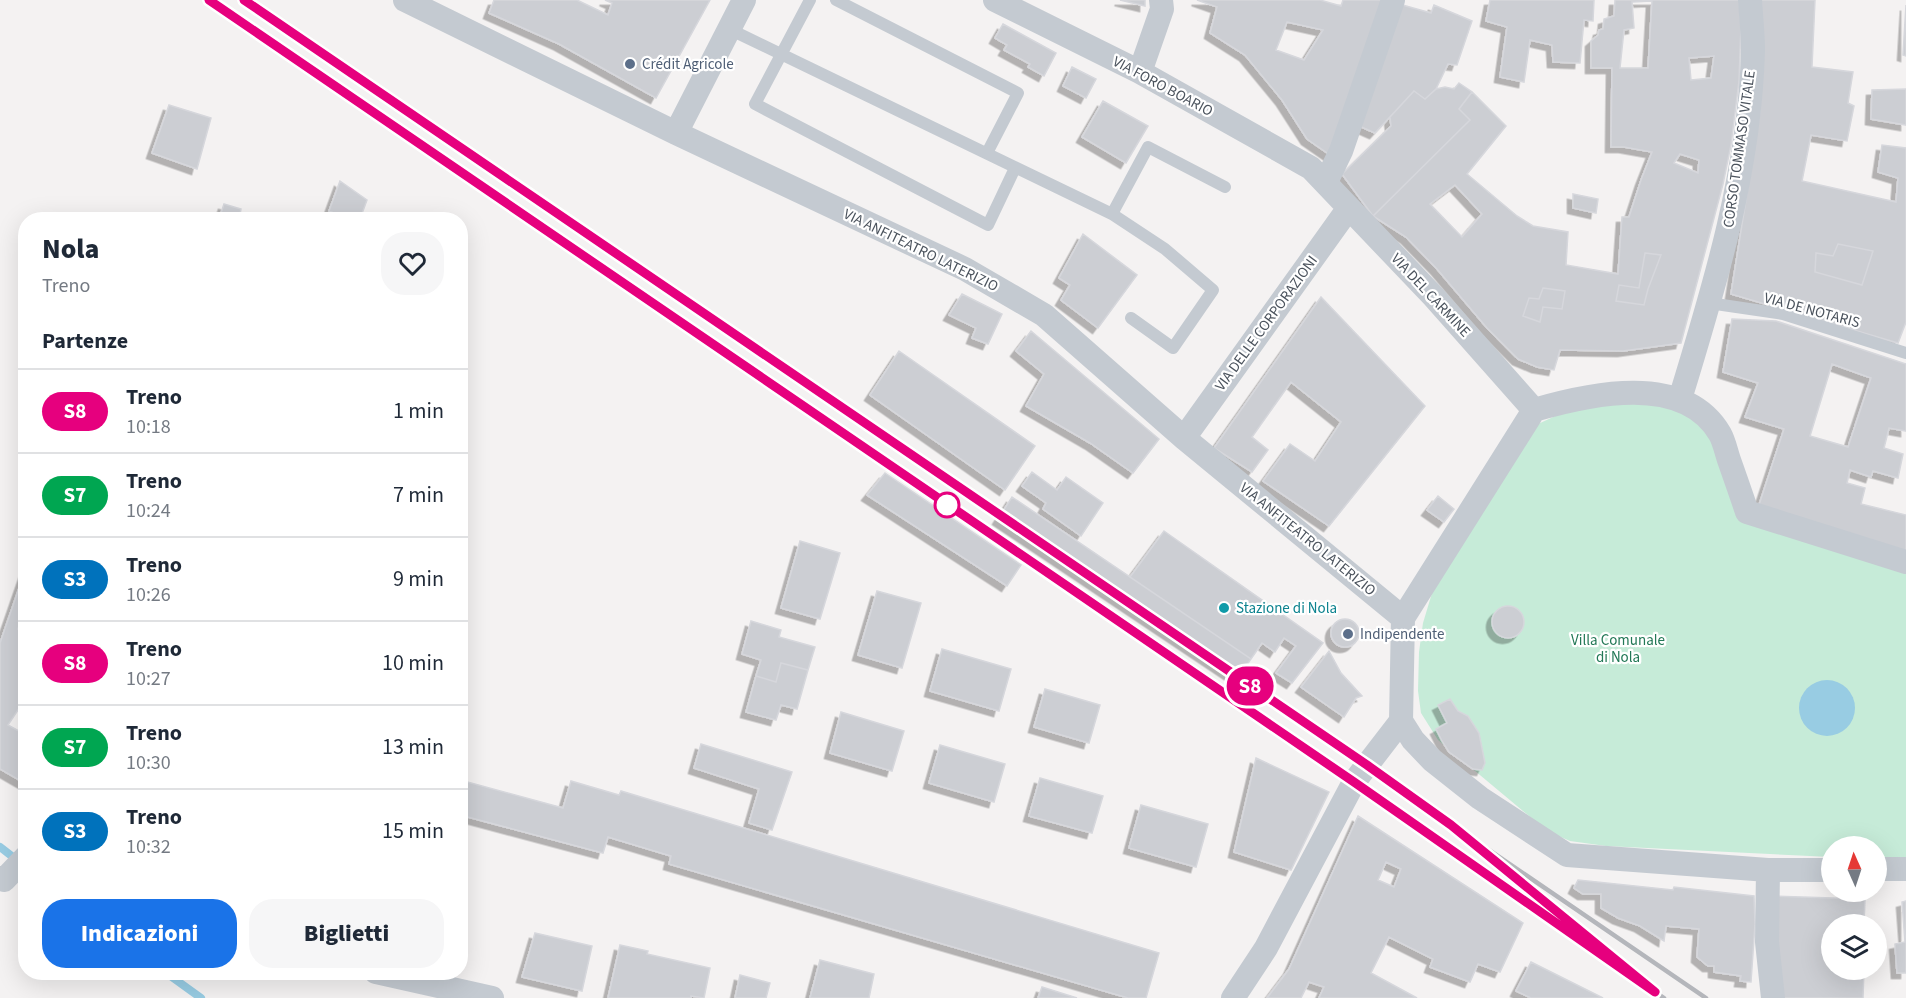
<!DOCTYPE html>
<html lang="it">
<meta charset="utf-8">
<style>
body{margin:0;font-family:"Source Sans 3",sans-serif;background:#f6f6f7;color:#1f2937;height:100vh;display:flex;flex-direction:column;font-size:22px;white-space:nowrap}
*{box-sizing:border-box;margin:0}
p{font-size:20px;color:#747a83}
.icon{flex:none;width:33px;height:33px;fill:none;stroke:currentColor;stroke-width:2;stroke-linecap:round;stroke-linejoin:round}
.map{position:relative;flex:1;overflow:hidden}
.drawer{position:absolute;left:18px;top:212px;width:450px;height:768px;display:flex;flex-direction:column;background:#fff;border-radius:24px;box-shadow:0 6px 24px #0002}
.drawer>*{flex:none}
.badge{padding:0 12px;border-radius:20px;font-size:21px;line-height:39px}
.needle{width:39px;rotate:357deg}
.buttons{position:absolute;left:1821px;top:836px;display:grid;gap:12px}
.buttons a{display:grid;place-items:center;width:66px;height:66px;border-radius:50%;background:#fff;box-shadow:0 6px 24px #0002;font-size:30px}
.map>.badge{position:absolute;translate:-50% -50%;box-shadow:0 0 0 3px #fff}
h2{padding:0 24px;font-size:22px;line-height:54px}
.round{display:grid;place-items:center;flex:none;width:63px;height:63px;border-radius:24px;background:#f6f6f7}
.overview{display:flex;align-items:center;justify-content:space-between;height:102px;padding:0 24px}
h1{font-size:28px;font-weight:800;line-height:45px}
.primary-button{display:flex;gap:12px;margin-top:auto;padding:12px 24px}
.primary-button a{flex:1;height:69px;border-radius:24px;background:#1a73e8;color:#fff;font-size:24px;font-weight:800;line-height:69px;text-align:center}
.primary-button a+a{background:#f6f6f7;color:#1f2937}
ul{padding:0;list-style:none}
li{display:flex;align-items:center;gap:18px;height:84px;padding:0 24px;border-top:2px solid #e0e1e3}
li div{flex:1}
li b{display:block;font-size:22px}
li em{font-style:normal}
li .badge{min-width:66px;font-weight:700;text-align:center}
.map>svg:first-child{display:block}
.green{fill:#c6ebd8}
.water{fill:#98cce3}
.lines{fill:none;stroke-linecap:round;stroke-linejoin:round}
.stream{stroke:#98cce3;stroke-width:8}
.building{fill:#ccced3;stroke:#d6d7dc;stroke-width:1.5;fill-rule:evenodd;filter:url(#shadow)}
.lane{stroke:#c4cad1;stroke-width:12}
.street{stroke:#c4cad1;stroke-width:24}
.rail{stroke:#b4b6bb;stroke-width:4.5}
.line-casing{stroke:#fff;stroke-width:14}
.line{stroke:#e6007e;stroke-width:9}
.service-dot{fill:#5c6f8a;stroke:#fff;stroke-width:2}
.stop-dot{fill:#fff;stroke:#e6007e;stroke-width:3}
.culture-dot{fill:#0f9aa8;stroke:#fff;stroke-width:2}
.labels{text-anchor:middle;stroke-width:4.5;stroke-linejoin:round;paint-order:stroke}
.service-label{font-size:15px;fill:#4e5e75;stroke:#fff;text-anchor:start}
.street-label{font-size:15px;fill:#4b535d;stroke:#fff}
.culture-label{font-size:15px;fill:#0d838f;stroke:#fff;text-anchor:start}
.park-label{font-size:15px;fill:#227856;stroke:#fff}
</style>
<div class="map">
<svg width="1906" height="998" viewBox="0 0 1906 998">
<defs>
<filter id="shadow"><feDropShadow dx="-5.5" dy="5.5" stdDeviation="0" flood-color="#0004"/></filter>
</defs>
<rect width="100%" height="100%" fill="#f4f2f2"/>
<!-- green -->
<path class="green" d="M1626,402L1668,406L1707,426L1745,515L1906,566V860L1877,858L1876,846H1832L1831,857L1606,846L1570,841L1547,831L1438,740L1421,713L1418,691L1419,652L1423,623L1432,593L1538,424L1564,412Z"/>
<!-- water -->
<path class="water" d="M1799 708a28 28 0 1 1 56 0a28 28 0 1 1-56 0Z"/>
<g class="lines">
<!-- stream -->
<path class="stream" d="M0,847L18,861
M165,972L201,998"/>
</g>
<!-- building -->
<path class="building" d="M494,0H577L608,15L612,3L605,0H710L656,98L559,44L489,13Z
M1120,0H1145V6Z
M1197,0H1320L1341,6L1343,0H1387L1333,157L1307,139L1282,100L1245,55L1210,33L1217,7ZM1287,22L1323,30L1304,60L1276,50Z
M1490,0H1594L1593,21L1584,20L1580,63L1553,62L1552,45L1530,40L1524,82L1500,77L1507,27L1486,21Z
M1615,0H1739L1741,26L1739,81L1731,145L1723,184L1681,343L1623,351L1560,350L1554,370L1537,367L1518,359L1487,328L1437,269L1406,237L1373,216L1470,120L1459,109L1472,92L1506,126L1467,174L1517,216L1533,226L1568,232L1566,265L1618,274L1622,217H1629L1641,180L1652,152L1624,147H1611L1612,68H1591V41L1598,35L1599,30L1603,29L1604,19L1614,16ZM1652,1L1648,68H1620L1624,30L1634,28L1632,2ZM1714,56L1711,78L1691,80L1689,58ZM1680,154L1699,160L1698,173L1674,163ZM1455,185L1482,214L1462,237L1430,204ZM1645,253L1661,255L1648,289L1644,305L1616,301L1619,285L1639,288ZM1543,288L1565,291L1562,309L1543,307L1540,322L1523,316L1529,298L1539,299Z
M1760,0H1815L1812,67L1853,72L1848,103L1854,106L1847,141L1811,135L1802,181L1896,202L1898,178L1878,172L1882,145L1906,148V322L1898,343L1731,294L1760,111ZM1838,244L1873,251L1862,285L1815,272L1816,253L1833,256Z
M1399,4L1431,13L1434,5L1472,21L1457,65L1448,64L1436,89L1425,99L1414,91L1375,133L1357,125Z
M1906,5V56L1903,55Z
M1003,24L1056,53L1044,76L1028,67L1030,64L1004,50L1007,45L995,38Z
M1072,67L1096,79L1086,98L1063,86Z
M1459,83L1472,92L1459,109L1470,120L1373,216L1342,174L1391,126L1390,117L1414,91L1425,99L1436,89L1445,87L1454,89Z
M1906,89V125L1871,119L1872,90Z
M1103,101L1148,126L1126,163L1082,137Z
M169,105L211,118L197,169L152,153Z
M340,181L367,200L360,219H348L329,211Z
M1573,194L1598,199L1596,213L1573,208Z
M224,204L241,209L239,219H219Z
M1083,234L1137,275L1098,328L1061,300L1070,285L1059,278Z
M1838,244L1873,251L1862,285L1815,272L1816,253L1833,256Z
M1645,253L1661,255L1648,289L1644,305L1616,301L1619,285L1639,288Z
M1543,288L1565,291L1562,309L1543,307L1540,322L1523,316L1529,298L1539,299Z
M962,294L1002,314L988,344L972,338L976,328L949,315Z
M1321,297L1425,406L1329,526L1263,481L1290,444L1315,461L1341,422L1291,382L1252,437L1268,450L1252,472L1214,448Z
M1732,319L1776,321L1906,364V431L1889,428L1884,448L1903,454L1898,478L1873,471L1871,477L1850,470L1847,483L1865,488L1861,504L1906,515V557L1757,511L1784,429L1745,417L1758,383L1723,372ZM1832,364L1871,378L1848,447L1810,436Z
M1031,331L1159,439L1133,473L1090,443L1026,406L1044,374L1016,351Z
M899,351L1035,446L1005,490L870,395Z
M1032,472L1057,490L1066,477L1103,503L1081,536L1043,509L1046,503L1022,486Z
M885,473L1021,565L1007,586L867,495Z
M1438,496L1454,509L1444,522L1427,510Z
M1012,497L1251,659L1237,679L998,519Z
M1164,531L1323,643L1292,683L1276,673L1296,646L1284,638L1275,652L1262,643L1251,659L1130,577Z
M800,541L840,553L820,619L781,608Z
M26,568V608L18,629L26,632V649L19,672L26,674V698L8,725L26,735V784L0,769V643Z
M877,591L921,603L902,668L858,655Z
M1492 622a16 16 0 1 1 32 0a16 16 0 1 1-32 0Z
M1331 633a14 14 0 1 1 28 0a14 14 0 1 1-28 0Z
M751,621L781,630L779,637L815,647L808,670L781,663L776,682L756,676L761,660L742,654Z
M942,649L1011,669L999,711L930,691Z
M1329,651L1341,673L1362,696L1356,698L1344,717L1301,687Z
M781,663L808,670L797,709L781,705L776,720L746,712L756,676L776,682Z
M1045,689L1100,705L1089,743L1034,727Z
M1450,699L1458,711L1468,716L1479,733L1485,763L1482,770L1473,769L1449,752L1442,741L1436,729L1447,723L1438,705Z
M841,712L904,731L892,771L830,753Z
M701,744L792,772L772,830L749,823L759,789L694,768Z
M940,745L1005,764L994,802L929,783Z
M1256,758L1329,792L1291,870L1234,852Z
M1040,778L1103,796L1092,833L1029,816Z
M460,780L563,808L571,781L619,795L621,791L1159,953L1146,998H1128L669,864L671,856L608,837L603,853L460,815Z
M1141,805L1208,824L1196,867L1129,848Z
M1358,816L1523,923L1500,972L1478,964L1470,982L1430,967L1433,959L1389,937L1371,973L1417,998H1319L1324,987L1309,982L1301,998H1267L1289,969ZM1386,862L1401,869L1394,887L1378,880Z
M1578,880L1673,890L1674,887L1754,896L1755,924L1751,982L1740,981L1741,976L1714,972V966H1708L1697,957L1699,929L1666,926L1664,941L1640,926L1618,918L1601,908V894H1583L1574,888Z
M1774,896L1865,899L1864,924H1832V969H1864L1863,998H1779Z
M1906,901V973H1897L1895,944L1905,942L1902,902Z
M535,933L592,946L582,991L522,977Z
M620,945L648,951L647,954L710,968L704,998L691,996V998H608Z
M820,960L874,974L869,998H810Z
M1531,962L1603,998H1531L1516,991Z
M740,975L770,983L766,998H735Z
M1042,987L1077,998H1038Z"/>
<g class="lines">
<!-- lane -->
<path class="lane" d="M810,0L755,104L988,225L1015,168
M836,0L1018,93L987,153
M729,29L1112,214L1165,249L1213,290L1173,348L1131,318
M1112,214L1148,147L1225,187
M1709,303L1783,314L1906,353"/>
<!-- street -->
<path class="street" d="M405,0L676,133L965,269L1044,315L1184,438L1403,618
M995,0L1140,72L1311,168L1434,297L1534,410
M1140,72L1162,9L1161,0
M676,133L744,0
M1326,182L1341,151L1393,0
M1680,399C1715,285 1750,170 1753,50C1753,34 1751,17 1750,0
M1184,438L1348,209
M1876,869H1906
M1768,870L1767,942L1773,998
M1832,870H1768L1567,855L1480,798L1432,760L1413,740L1401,721L1403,618L1534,410C1589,394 1684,372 1720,434C1724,441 1726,451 1729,460C1735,477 1741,494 1747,512L1906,562
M0,878L4,880L26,857
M376,972L492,998
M1233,998L1266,948L1354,782L1401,721"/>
<!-- rail -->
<path class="rail" d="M209,0L1354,782L1664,998
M244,0L1706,998
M1516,879L1576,928"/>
</g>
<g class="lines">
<defs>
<path id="line" d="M209,0L1354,782L1655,992L1451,825L1367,765L244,0"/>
</defs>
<!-- line casing -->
<use href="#line" class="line-casing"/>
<!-- line -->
<use href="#line" class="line"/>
</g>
<!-- markers -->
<g class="service-dot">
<circle cx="630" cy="64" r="6"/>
<circle cx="1348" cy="634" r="6"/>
</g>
<circle class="stop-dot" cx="947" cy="505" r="12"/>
<circle class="culture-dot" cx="1224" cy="608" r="6"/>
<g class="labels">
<!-- service labels -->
<g class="service-label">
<text x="642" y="69">Crédit Agricole</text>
<text x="1360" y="639">Indipendente</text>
</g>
<!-- street labels -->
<g class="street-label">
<text transform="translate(1163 86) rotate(28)" y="5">VIA FORO BOARIO</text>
<text transform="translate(1739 149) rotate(-82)" y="5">CORSO TOMMASO VITALE</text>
<text transform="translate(921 250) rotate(26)" y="5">VIA ANFITEATRO LATERIZIO</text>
<text transform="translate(1431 295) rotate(47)" y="5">VIA DEL CARMINE</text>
<text transform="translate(1812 310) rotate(15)" y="5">VIA DE NOTARIS</text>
<text transform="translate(1266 323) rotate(-54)" y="5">VIA DELLE CORPORAZIONI</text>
<text transform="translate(1308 539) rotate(39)" y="5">VIA ANFITEATRO LATERIZIO</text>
</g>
<!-- culture labels -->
<g class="culture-label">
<text x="1236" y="613">Stazione di Nola</text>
</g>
<!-- park labels -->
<g class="park-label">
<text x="1618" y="645">Villa Comunale<tspan x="1618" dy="17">di Nola</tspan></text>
</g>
</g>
</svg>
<div class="buttons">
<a><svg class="needle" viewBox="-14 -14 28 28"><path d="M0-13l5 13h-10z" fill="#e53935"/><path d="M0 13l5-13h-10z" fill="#747a83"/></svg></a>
<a><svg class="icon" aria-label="layers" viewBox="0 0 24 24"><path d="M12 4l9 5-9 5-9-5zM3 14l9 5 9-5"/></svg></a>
</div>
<b class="badge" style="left:1250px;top:686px;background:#e6007e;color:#fff">S8</b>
<section class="drawer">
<div class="overview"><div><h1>Nola</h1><p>Treno</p></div><a class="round"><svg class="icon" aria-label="heart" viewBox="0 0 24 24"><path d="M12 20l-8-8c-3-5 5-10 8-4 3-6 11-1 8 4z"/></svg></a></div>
<h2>Partenze</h2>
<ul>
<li><span class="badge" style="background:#e6007e;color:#fff">S8</span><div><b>Treno</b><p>10:18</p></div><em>1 min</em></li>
<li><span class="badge" style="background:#00a651;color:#fff">S7</span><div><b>Treno</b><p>10:24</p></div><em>7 min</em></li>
<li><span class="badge" style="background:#0072bc;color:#fff">S3</span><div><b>Treno</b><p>10:26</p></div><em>9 min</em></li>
<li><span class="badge" style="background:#e6007e;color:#fff">S8</span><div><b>Treno</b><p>10:27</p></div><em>10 min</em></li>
<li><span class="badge" style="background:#00a651;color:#fff">S7</span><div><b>Treno</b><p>10:30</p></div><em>13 min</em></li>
<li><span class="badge" style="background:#0072bc;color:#fff">S3</span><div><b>Treno</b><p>10:32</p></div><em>15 min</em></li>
</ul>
<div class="primary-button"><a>Indicazioni</a><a>Biglietti</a></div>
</section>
</div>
